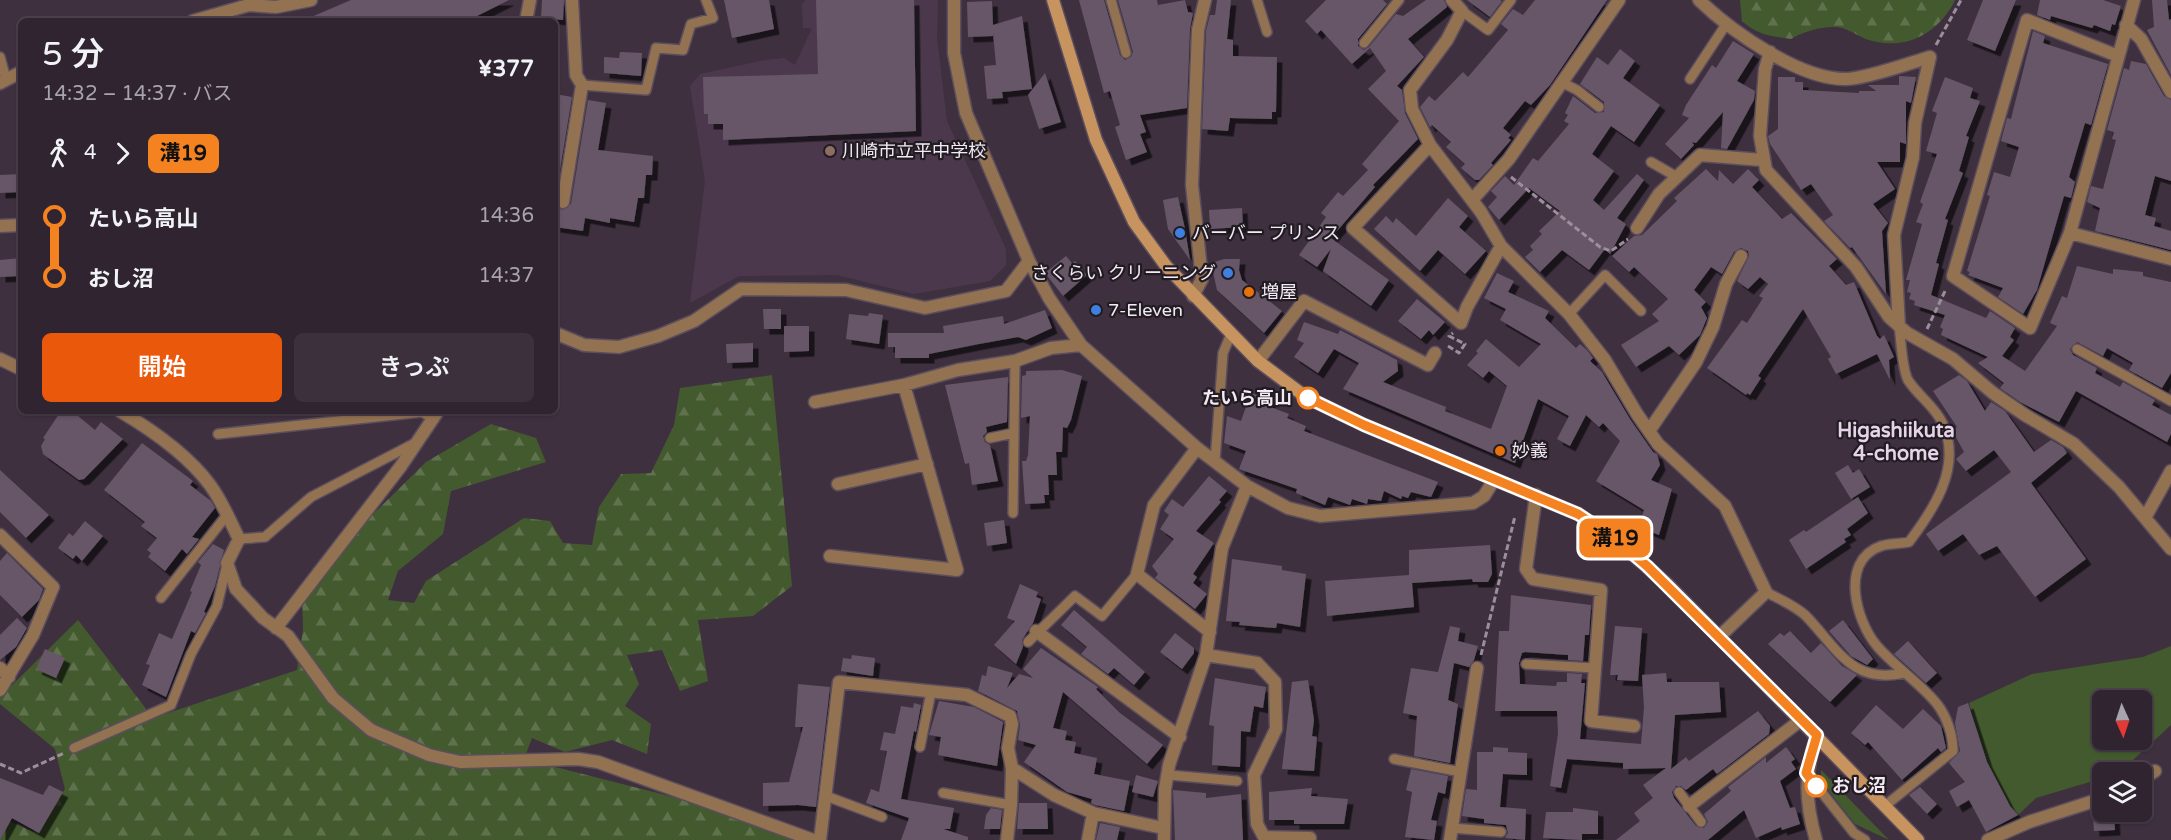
<!DOCTYPE html>
<html lang="ja">
<meta charset="utf-8">
<style>
body{margin:0;font-family:"Varela Round","Noto Sans JP",sans-serif;background:#3b303c;color:#f1f3f6;height:100vh;display:flex;flex-direction:column;font-size:22px;white-space:nowrap}
*{box-sizing:border-box;margin:0}
p{font-size:20px;color:#a7a4ab}
.icon{flex:none;width:33px;height:33px;fill:none;stroke:currentColor;stroke-width:2;stroke-linecap:round;stroke-linejoin:round}
.map{position:relative;flex:1;overflow:hidden}
.drawer{position:absolute;left:18px;top:18px;width:540px;height:396px;display:flex;flex-direction:column;background:#2f2430;border-radius:9px;box-shadow:0 2px 4px #0004,0 0 0 2px #4a414c}
.drawer>*{flex:none}
.badge{padding:0 12px;border-radius:9px;font-size:21px;line-height:39px}
.needle{width:39px;rotate:177deg}
.tools{position:absolute;left:2092px;top:690px;display:grid;gap:12px}
.tools a{display:grid;place-items:center;width:60px;height:60px;border-radius:9px;background:#2f2430;box-shadow:0 2px 4px #0004,0 0 0 2px #4a414c;font-size:30px}
.map>.badge{position:absolute;translate:-50% -50%;box-shadow:0 0 0 3px #fff}
.legs{display:flex;align-items:center;gap:9px;height:66px;padding:0 24px;font-size:20px}
.legs p{margin-inline-start:auto}
.summary{display:flex;align-items:center;justify-content:space-between;height:102px;padding:0 24px}
h1{font-size:33px;font-weight:600;line-height:45px}
.action{display:flex;gap:12px;margin-top:auto;padding:12px 24px}
.action a{flex:1;height:69px;border-radius:9px;background:#ea580c;color:#fff;font-size:24px;font-weight:600;line-height:69px;text-align:center}
.action a+a{background:#3b303c;color:#f1f3f6}
ul{padding:0 24px;list-style:none}
li{display:flex;align-items:center;gap:21px;height:60px;font-size:22px}
li i{display:grid;place-items:center;width:9px;height:100%;margin:0 8px;background:currentColor}
li i::after{content:'';width:15px;height:15px;margin:-8px;border:4px solid;border-radius:50%;background:#2f2430}
li p{margin-inline-start:auto}
li:first-child i{background:linear-gradient(#0000 50%,currentColor 0)}
li:last-child i{background:linear-gradient(currentColor 50%,#0000 0)}
.map>svg:first-child{display:block}
.built{fill:#4b384c}
.green{fill:#435a2e;fill-rule:evenodd}
.forest{fill:url(#forest-firs)}
.building{fill:#665667;filter:url(#shadow)}
.lines{fill:none;stroke-linecap:round;stroke-linejoin:round}
.lane-casing{stroke:#5c4e5d;stroke-width:12}
.street-casing{stroke:#5c4e5d;stroke-width:15}
.secondary-casing{stroke:#5c4e5d;stroke-width:15}
.path{stroke:#9b8f9c;stroke-width:3;stroke-dasharray:6 3;stroke-linecap:butt}
.lane{stroke:#937252;stroke-width:9}
.street{stroke:#937252;stroke-width:12}
.secondary{stroke:#c7935f;stroke-width:12}
.line-1-casing{stroke:#fff;stroke-width:14}
.line-1{stroke:#f58220;stroke-width:9}
.education-dot{fill:#8d6e63;stroke:#211b22;stroke-width:2}
.shop-dot{fill:#3f7fe0;stroke:#211b22;stroke-width:2}
.food-dot{fill:#e8710a;stroke:#211b22;stroke-width:2}
.stop-1-dot{fill:#fff;stroke:#f58220;stroke-width:3}
.labels{text-anchor:middle;stroke-width:4.5;stroke-linejoin:round;paint-order:stroke}
.poi-label{font-size:18px;fill:#f3e9f4;stroke:#211b22;text-anchor:start}
.stop-label{font-size:18px;font-weight:bold;fill:#f3e9f4;stroke:#211b22;text-anchor:end}
.neighbourhood-label{font-size:20px;font-weight:bold;fill:#e6d3e7;stroke:#211b22}
</style>
<div class="map">
<svg width="2171" height="840" viewBox="0 0 2171 840">
<defs>
<pattern id="forest-firs" width="22" height="20" patternUnits="userSpaceOnUse" patternTransform="scale(1.5)"><rect width="22" height="20" fill="#435a2e"/><path d="M5 1l3.5 6h-7zM16 11l3.5 6h-7z" fill="#5f724d"/></pattern>
<filter id="shadow"><feDropShadow dx="5.5" dy="5.5" stdDeviation="0" flood-color="#0009"/></filter>
</defs>
<rect width="100%" height="100%" fill="#3f3040"/>
<!-- built -->
<path class="built" d="M806,0H938L937,38L947,121L1006,249V265L990,281L914,294L837,275L739,276L690,303L705,181L690,86L700,74L765,60L784,58L795,65L812,28H803L802,4Z"/>
<!-- green -->
<path class="green" d="M2171,646V725L2120,772H2103V778L2036,798L2018,815C1990,786 1980,741 1969,703L2032,674L2143,657ZM2103,700H2142V740H2103Z
M1821,770L1889,840L1855,824L1821,781Z"/>
<!-- forest -->
<path class="forest" d="M1740,0H1955C1938,35 1903,52 1866,39C1856,35 1846,27 1835,27C1823,26 1801,32 1791,39C1771,36 1757,35 1742,21Z
M772,375L792,586L753,616L698,620L708,681L680,691L662,650L627,655L639,684L625,706L651,724L647,754L612,740L565,752L532,738L524,759L681,799L803,840H0V817L34,832L65,789L55,749L0,704V697L78,620L153,718L297,670L303,630L302,591L355,532L426,462L491,424L536,438L546,462L451,491L443,534L398,571L388,600L414,603L426,581L524,518L550,521L563,543L592,545L599,507L621,474L651,473L674,425L680,388Z"/>
<!-- building -->
<path class="building" d="M351,0H509L467,21H302Z
M542,0H564L563,20L541,18Z
M724,0H769L774,29L732,38Z
M816,0H914L916,131L723,140V124H708V114H704L703,77L818,74Z
M1079,0H1104L1120,55L1125,60L1131,57L1133,52L1118,0H1157L1158,5L1185,0L1188,12L1193,13L1190,29L1187,108L1140,115L1146,132L1140,134L1147,152L1126,160L1115,127L1120,125L1110,91L1104,93Z
M1217,0H1231L1227,39L1233,40V56L1277,57L1276,112H1272V119L1230,118L1228,131L1202,129L1206,31L1210,15H1215Z
M1326,0H1383L1387,4L1358,39V46L1364,50L1369,47L1396,14L1403,16L1426,0H1444L1447,7L1408,39L1424,57L1397,86L1402,90L1405,113L1418,139L1373,185L1375,187L1331,238L1389,280L1371,306L1323,271L1331,249L1317,267L1299,255L1326,217L1321,213L1338,192L1343,196L1368,170L1362,164L1399,121L1368,89L1386,71L1370,48L1352,64L1321,30L1317,34L1305,21Z
M1467,0H1500L1502,1L1490,17Z
M1535,0H1607L1550,85L1531,105L1525,101L1503,128L1511,135L1508,138L1511,140L1491,163L1493,165L1479,180H1475L1461,168L1465,164L1446,147L1451,142L1432,125L1430,127L1420,107L1429,96L1435,101L1463,72L1468,77L1508,30L1501,24L1513,9L1523,15Z
M1983,0H2016L1995,51L1967,40Z
M2040,0H2103L2121,6L2115,25L2112,24L2110,31L2094,25L2092,28L2051,16L2050,20L2037,15Z
M2152,0H2167L2169,20L2171,19V75L2147,30L2154,27Z
M992,1L993,25L1022,16L1032,89L1002,92L1003,98L987,99L984,66L996,65L993,33V36L968,37L967,2Z
M2033,31L2045,36L2043,43L2108,64L2091,125L2085,123L2069,177L2075,182L2071,198L2064,196L2037,290L2023,314L1998,297L2003,288L1968,275L1970,272L1967,271L1990,196L1987,195L1994,172L2010,177L2019,147L2001,141L2007,118L2011,119Z
M1733,41L1754,54L1737,81L1755,91L1754,100L1727,149L1721,148L1723,112L1696,143L1692,142L1694,145L1681,159L1665,144L1689,118L1682,115L1686,105L1712,65L1716,68Z
M1620,49L1635,61L1623,78L1660,105L1634,142L1611,126L1592,154L1614,171L1593,200L1604,210L1637,174L1644,180L1617,218L1626,224L1610,254L1605,249L1589,270L1562,250L1540,272L1525,257L1533,250L1530,246L1542,234L1539,231L1560,211L1529,188L1499,220L1488,207L1497,197L1491,191L1505,176L1514,185L1533,158L1538,161L1569,124L1564,121L1568,115L1565,113L1573,96L1595,113L1604,112V102L1580,84L1597,57L1608,65Z
M620,52L642,53L641,76L604,73V57L619,58Z
M2131,61L2146,64L2164,96L2171,100V181L2155,176L2145,215L2156,218L2154,226L2171,231V250L2095,231L2100,208L2087,202L2091,186L2103,189L2116,140L2112,139L2114,132L2107,130L2124,68L2129,70Z
M1045,73L1061,122L1039,129L1028,95Z
M1899,76L1916,77L1911,103L1906,101V144L1900,142V162H1877L1895,189L1873,204L1888,223L1882,231L1886,294L1852,247L1850,248L1824,221L1833,215L1811,184L1801,190L1770,144L1768,136L1778,129V77H1795V82H1803V90L1859,93V91H1876L1868,85H1899Z
M1945,77L1973,88L1970,98L1980,101L1966,136L1969,137L1959,171L1963,173L1945,219L1948,220L1936,263L1939,264L1931,295L1986,318L1990,311L2015,328L2010,337L2014,340L2002,356L2025,371L2057,326L2050,323L2062,296L2067,298L2077,266L2113,274V269L2143,272V276L2171,282V373L2162,388L2129,370L2133,363L2107,348L2103,356L2077,342L2070,349L2073,355L2097,368L2095,373L2120,387L2123,382L2155,400L2152,405L2171,415V434L2167,442L2076,391L2059,422L2020,402L2000,388L2004,383L1978,363L1988,357L1941,335L1943,329L1940,327L1945,315L1914,305L1915,301L1909,299L1911,293L1907,292L1910,280H1906L1922,224L1916,222L1923,204L1920,202L1937,154L1926,151L1937,113L1932,111Z
M555,94L572,97L555,200Z
M588,100L606,103L598,150L653,156L652,175H646L644,198H638L634,222L610,218V223L585,218L583,231L555,227V203L562,210L571,204Z
M1706,169L1718,181L1719,170L1733,184L1748,169L1759,180L1752,187L1782,219L1791,213L1837,259L1829,266L1846,285L1854,282L1877,336L1880,339L1884,335L1894,357L1889,360L1890,380L1877,354L1836,374L1828,359L1831,357L1803,309L1758,376L1761,378L1750,395L1747,393L1746,395L1707,368L1742,320L1747,323L1763,298L1759,296L1768,284L1760,277L1748,289L1737,281L1749,256L1748,251L1741,248L1734,252L1722,274L1711,267L1694,290L1706,302L1701,307L1707,318L1700,335L1679,355L1669,346L1636,367L1621,345L1659,321L1652,314L1668,299L1634,267L1629,272L1612,256L1634,236L1642,235L1677,201L1674,198Z
M21,174V192L0,193V175Z
M1178,197L1185,229L1190,260L1168,229L1163,200Z
M1448,198L1468,216L1459,227L1486,251L1465,274L1438,250L1420,271L1374,229L1386,216L1393,223L1396,218L1416,236Z
M1242,208L1243,227L1210,229L1209,210Z
M1066,256L1072,263L1075,261L1087,275L1063,296L1045,273Z
M21,258V276L0,277V260Z
M1224,259H1240L1239,270L1242,280L1282,311L1264,333L1217,290L1211,263Z
M1497,273L1514,281L1508,292L1549,311L1545,318L1576,348L1580,344L1587,350L1593,358L1590,361L1602,372L1630,419L1653,452L1657,454L1660,465L1651,480L1672,489L1659,535L1639,527L1644,510L1596,481L1620,441L1603,423L1599,427L1586,415L1570,446L1557,439L1569,416L1538,399L1515,463L1343,389L1359,363L1334,349L1318,373L1294,357L1304,343L1297,340L1304,322L1338,334L1340,330L1397,360L1398,371L1383,382L1446,407L1445,411L1491,429L1507,386L1489,371L1483,378L1467,365L1478,353L1476,351L1486,339L1519,367L1541,344L1500,320L1506,309L1484,298Z
M1417,299L1445,322L1433,335L1429,330L1421,339L1398,321Z
M763,309H781V329H764Z
M1045,310L1052,328L1026,340L1018,337L979,344L929,354V358H895V347H888V333H944L943,326L1003,316L1004,324Z
M869,313L883,315L879,344L846,339L849,314L868,316Z
M784,326H809V351L784,352Z
M753,343V362L727,363L726,344Z
M1062,370L1082,376L1071,420L1067,428L1063,427L1062,452H1056L1057,475H1048L1049,495H1044L1045,503L1025,504L1022,461H1026L1028,455L1030,416L1021,418L1022,376L1026,375V371Z
M1959,375L1967,381L1985,411L1991,402L2005,411L2034,452L2051,440L2063,447L2067,453L2031,483L2086,559L2035,597L1997,546L1979,555L1963,534L1938,551L1926,534L2011,472L1994,450L1966,471L1956,459L1964,452L1952,430L1957,427L1933,391Z
M1008,377L1007,422L986,427L987,432L983,436L985,442L990,445L998,481L972,485L969,463L965,464L945,385Z
M1251,393L1271,400L1268,406L1289,414L1287,418L1306,426L1304,431L1438,482L1431,497L1411,492L1408,498L1402,496L1401,499L1384,491L1381,501L1368,499L1367,504L1352,499L1350,505L1328,497L1325,505L1296,493L1297,489L1239,469L1246,451L1224,443L1227,416L1241,421Z
M61,411H72L95,430L101,422L123,439L84,479L79,480L43,454L41,446L45,439L43,438Z
M142,443L193,481L190,485L211,501L215,508L192,537L199,539L187,554L182,549L165,571L148,557L151,553L147,550L157,538L141,526L145,522L104,490Z
M1848,465L1853,473L1859,469L1870,487L1851,499L1835,473Z
M0,470L49,515L26,538L0,512Z
M1209,476L1227,491L1219,500L1221,502L1196,531L1214,543L1193,574L1197,577L1193,583L1207,594L1195,609L1155,578L1158,574L1152,566L1174,539L1160,529L1169,515L1164,511L1172,499L1183,507Z
M1858,497L1868,513L1847,529L1851,535L1844,539L1846,542L1806,569L1789,540L1804,530L1806,532Z
M1004,520L1007,543L987,546L984,523Z
M85,521L103,536L82,561L76,555L73,559L58,548L69,533L73,536Z
M213,544L224,550L215,586L204,612L206,613L195,633L191,631L166,697L142,685L150,665L146,664L159,633L172,639L192,592L190,591L201,565L198,562Z
M1490,545L1492,574L1488,582H1473L1472,579L1412,583L1414,607L1327,616L1325,581L1409,575V550Z
M7,553L43,589L39,600L22,617L0,595V561Z
M1232,559L1282,566V570L1306,574L1300,627L1277,623L1276,628L1239,625L1240,622L1226,621Z
M1020,584L1038,592L1036,597L1041,599L1033,623L1022,640L1023,647L1016,664L994,645L1015,621L1007,618Z
M1511,595L1591,605L1589,635H1585L1583,661L1568,660V655L1525,652L1522,653L1519,663L1520,684L1556,686L1557,682H1567V673L1582,674L1581,683H1585L1580,739L1641,744L1644,707L1642,675L1666,673L1667,682H1719L1721,712L1675,715L1671,769L1686,757L1689,761L1758,711L1770,726L1769,734L1717,774L1713,769L1686,790L1681,786H1676L1672,792L1674,798L1696,826L1704,828L1708,822L1704,814L1731,791L1728,787L1766,757V763L1786,747L1795,759L1791,762L1796,769L1780,781L1790,808L1795,807L1800,824L1782,830L1781,827L1756,838L1744,810L1708,840H1616L1640,821L1634,813L1653,798L1643,785L1666,768L1623,769V763L1567,759L1561,788L1550,786L1558,734L1557,711H1495L1499,631H1509Z
M1074,610L1145,672L1134,685L1114,668L1108,674L1081,654L1087,647L1061,625Z
M17,618L27,628L16,647L0,660V635Z
M1843,620L1873,659L1867,665L1851,656L1829,631Z
M1450,626L1460,628L1458,641L1478,646L1474,660L1469,667L1454,663L1448,700L1458,704L1450,763L1414,756L1417,716L1403,713L1411,668L1438,672Z
M1615,626L1642,628L1638,681L1617,680L1618,675H1610Z
M1790,631L1811,653L1821,643L1842,666L1857,675L1830,702L1768,644L1780,633L1784,636Z
M1175,633L1194,648V653L1182,669L1160,652Z
M1908,641L1937,673L1926,683L1894,654Z
M1041,648L1098,687L1096,689L1120,713L1163,745L1147,764L1063,692L1053,728L1067,731L1065,740L1076,742L1074,753L1097,758L1094,774L1130,781L1124,811L1095,805L1091,803L1092,799L1067,792L1024,762L1036,745L1018,740L1020,725L1017,711L978,691L982,675L986,676L988,666L1013,673L1007,688L1019,674L1033,678L1023,669Z
M45,649L65,658L56,678L36,669Z
M852,655L875,658L873,676L841,671L843,658L851,659Z
M1215,678L1266,687L1263,708L1254,706L1250,732L1241,731L1240,767L1212,765L1214,726L1209,725Z
M1308,680L1314,720L1312,736L1317,737L1314,771L1282,769L1292,682Z
M798,684L830,687L816,807L798,805L763,806V783L789,782L803,727H795Z
M939,701L974,707L1003,722L997,766L938,755L941,737L929,735Z
M914,703L921,705L916,732L914,731L901,799L954,808L950,829H943L968,837V840H901L909,818L866,803L871,789L879,792L887,751L880,750L884,732L895,734L901,706L913,708Z
M1968,703L1987,762L2010,806L2018,815L1986,832L1969,800L1957,807L1949,791L1965,782L1949,763L1960,751L1955,723L1958,707Z
M1876,705L1903,729L1923,709L1941,726L1946,748L1941,752L1938,748L1902,780L1868,742L1865,745L1851,733Z
M1493,747L1508,748V752L1527,753V775L1503,774L1500,807L1526,809L1525,840L1505,838L1508,833L1506,825L1484,823V819L1462,816L1466,789L1477,790V752H1493Z
M1411,769L1448,776L1445,794L1438,792L1431,820L1437,821L1434,840L1405,837L1412,792L1406,790Z
M1136,775L1158,781L1153,797L1132,792Z
M0,778L43,795L49,785L63,792L39,833L12,818L0,840Z
M1920,787L1937,804L1927,814L1909,795Z
M1312,788L1311,796L1348,799L1344,824H1294V820H1269V792Z
M1173,790L1206,793V798L1241,794L1243,840H1175Z
M1019,803H1047L1048,829H1017Z
M991,808L1002,810L1000,829H984L986,815Z
M1573,808L1598,811V834H1582V840L1543,838L1546,812H1573Z
M2114,815L2115,830L2094,831L2093,816Z
M1100,823L1120,827L1117,840H1096Z"/>
<g class="lines">
<defs>
<path id="lane" d="M1111,0L1126,53
M1257,0L1267,32
M1462,11L1488,30L1511,0
M1364,43L1399,0
M0,57L6,79
M1690,79L1727,23
M1563,83L1577,90L1599,107
M582,85L646,90L656,48L683,50L691,24L713,18L706,0
M1651,162L1677,177
M1569,314L1605,275L1641,311
M2077,349L2171,401
M218,434L422,412L434,419
M990,438L1014,433
M1215,461L1223,353L1231,334
M1013,513L1015,361
M239,539L265,537L311,497L417,442
M1766,592C1779,599 1796,606 1806,616C1837,648 1852,685 1904,673
M161,598L227,515
M1028,642L1075,596L1102,616L1137,574
M1526,664L1595,668
M920,747L931,692
M74,748L171,705L191,654L217,606L227,564
M1394,759L1461,772
M1169,775L1237,781
M1808,775L1854,833L1865,840
M1679,792L1701,822
M943,793L1011,805
M826,796L882,817
M1886,805L1953,751C1953,735 1947,717 1937,704C1920,683 1895,667 1877,646C1856,621 1839,561 1881,546C1890,543 1900,544 1909,542C1934,509 1962,467 1943,424C1935,406 1918,396 1908,380C1902,369 1901,339 1899,326
M1452,828L1501,832"/>
<path id="street" d="M954,0V53L966,113L1029,261L1049,298L1081,345L1197,448L1247,486L1288,508L1320,516L1473,503L1484,496L1494,480
M1452,0L1462,11L1447,40L1410,90L1412,109L1430,145L1481,212L1501,246L1569,314L1605,360L1637,414L1658,444L1725,506L1766,592L1719,637
M1699,0C1731,31 1800,80 1846,79C1865,79 1910,63 1930,57L1915,123L1913,157L1894,235L1899,326
M193,21L249,5L276,7L311,0
M526,21L530,0
M2126,25L2141,39L2171,92
M1770,52L1765,69L1760,136L1766,170L1856,267L1889,317L1907,333L1953,359L1993,393L2025,415L2074,444L2119,487L2171,549
M2118,56L2027,20L1953,276L2030,328L2070,233L2134,0
M0,83L21,72
M1430,145L1353,228L1461,323L1467,307L1501,246
M1472,200L1509,159L1619,0
M563,202L582,85L576,75L572,0
M0,226L21,225
M1637,228L1659,194L1700,155L1762,160
M2070,233L2171,259
M1193,296L1202,279L1192,185L1198,30L1205,0
M555,333L584,345L619,347L658,336L694,321L741,289L846,290L925,308L1006,291L1029,261
M0,359L21,369
M1258,361L1304,301L1428,365L1435,353
M815,402L904,385L958,370L1015,361L1051,348L1081,345
M120,411C152,430 188,455 210,485C222,501 230,521 239,539L227,563L236,589L263,618L288,636L333,698L371,730L429,755L460,762L578,759L598,762L813,840
M1649,431L1696,362L1713,327L1726,284L1741,256
M1197,448L1154,505L1137,574L1210,632
M838,484L927,464
M1536,495L1526,569L1533,579L1601,590L1591,721L1634,726
M2146,516L2171,471
M0,535L53,587L33,635L0,690
M830,556L957,570L904,385
M276,628L401,466L438,411
M1036,631L1180,737
M1206,655L1257,663L1275,682L1276,729L1254,775L1257,824L1264,837L1310,838
M0,668L9,677
M1012,768L1054,795L1093,813L1163,828
M2142,779L2155,771
M1689,806L1801,720
M820,840L839,682L967,695L1010,716L1012,724L1008,748L1012,768L1011,805L1007,840
M1088,840L1093,813
M1164,840L1165,789L1169,765L1206,655L1222,548L1247,486
M1450,840L1477,668
M1816,840C1805,802 1804,772 1817,735
M1988,840L2029,822L2103,798"/>
<path id="secondary" d="M1053,0L1096,140L1134,222L1166,266L1258,361L1306,397L1364,425L1578,514L1614,538L1668,585L1918,840"/>
</defs>
<!-- lane casing -->
<use href="#lane" class="lane-casing"/>
<!-- street casing -->
<use href="#street" class="street-casing"/>
<!-- secondary casing -->
<use href="#secondary" class="secondary-casing"/>
<!-- path -->
<path class="path" d="M1936,45L1961,0
M1511,177L1600,247L1611,251L1628,239
M1927,329L1946,289
M1448,346L1459,353L1465,344L1449,336L1453,333
M1481,655L1515,516
M0,764L21,773L64,753"/>
<!-- lane -->
<use href="#lane" class="lane"/>
<!-- street -->
<use href="#street" class="street"/>
<!-- secondary -->
<use href="#secondary" class="secondary"/>
</g>
<g class="lines">
<defs>
<path id="line-1" d="M1308,398L1364,425L1578,514L1614,538L1647,566L1817,735L1806,773L1816,786"/>
</defs>
<!-- line-1 casing -->
<use href="#line-1" class="line-1-casing"/>
<!-- line-1 -->
<use href="#line-1" class="line-1"/>
</g>
<!-- markers -->
<circle class="education-dot" cx="830" cy="151" r="6"/>
<g class="shop-dot">
<circle cx="1180" cy="233" r="6"/>
<circle cx="1228" cy="273" r="6"/>
<circle cx="1096" cy="310" r="6"/>
</g>
<g class="food-dot">
<circle cx="1249" cy="292" r="6"/>
<circle cx="1500" cy="451" r="6"/>
</g>
<g class="stop-1-dot">
<circle cx="1308" cy="398" r="10"/>
<circle cx="1816" cy="786" r="10"/>
</g>
<g class="labels">
<!-- poi labels -->
<g class="poi-label">
<text x="842" y="157">川崎市立平中学校</text>
<text x="1192" y="239">バーバー プリンス</text>
<text x="1216" y="279" text-anchor="end">さくらい クリーニング</text>
<text x="1261" y="298">増屋</text>
<text x="1108" y="316">7-Eleven</text>
<text x="1512" y="457">妙義</text>
</g>
<!-- stop labels -->
<g class="stop-label">
<text x="1292" y="404">たいら高山</text>
<text x="1832" y="792" text-anchor="start">おし沼</text>
</g>
<!-- neighbourhood labels -->
<g class="neighbourhood-label">
<text x="1896" y="437">Higashiikuta<tspan x="1896" dy="23">4-chome</tspan></text>
</g>
</g>
</svg>
<div class="tools">
<a><svg class="needle" viewBox="-14 -14 28 28"><path d="M0-13l5 13h-10z" fill="#e53935"/><path d="M0 13l5-13h-10z" fill="#a7a4ab"/></svg></a>
<a><svg class="icon" aria-label="layers" viewBox="0 0 24 24"><path d="M12 4l9 5-9 5-9-5zM3 14l9 5 9-5"/></svg></a>
</div>
<b class="badge" style="left:1615px;top:538px;background:#f58220;color:#111">溝19</b>
<section class="drawer">
<div class="summary"><div><h1>5 分</h1><p>14:32 – 14:37 · バス</p></div><b>¥377</b></div>
<div class="legs"><svg class="icon" aria-label="walk" viewBox="0 0 24 24"><circle cx="13" cy="4" r="2"/><path d="M13 8l-2 6 4 7M11 14l-3 7M7 12l3-4h3l4 4"/></svg>4<svg class="icon" aria-label="forward" viewBox="0 0 24 24"><path d="M9 5l7 7-7 7"/></svg><b class="badge" style="background:#f58220;color:#111">溝19</b></div>
<ul>
<li><i style="color:#f58220"></i><b>たいら高山</b><p>14:36</p></li>
<li><i style="color:#f58220"></i><b>おし沼</b><p>14:37</p></li>
</ul>
<div class="action"><a>開始</a><a>きっぷ</a></div>
</section>
</div>
